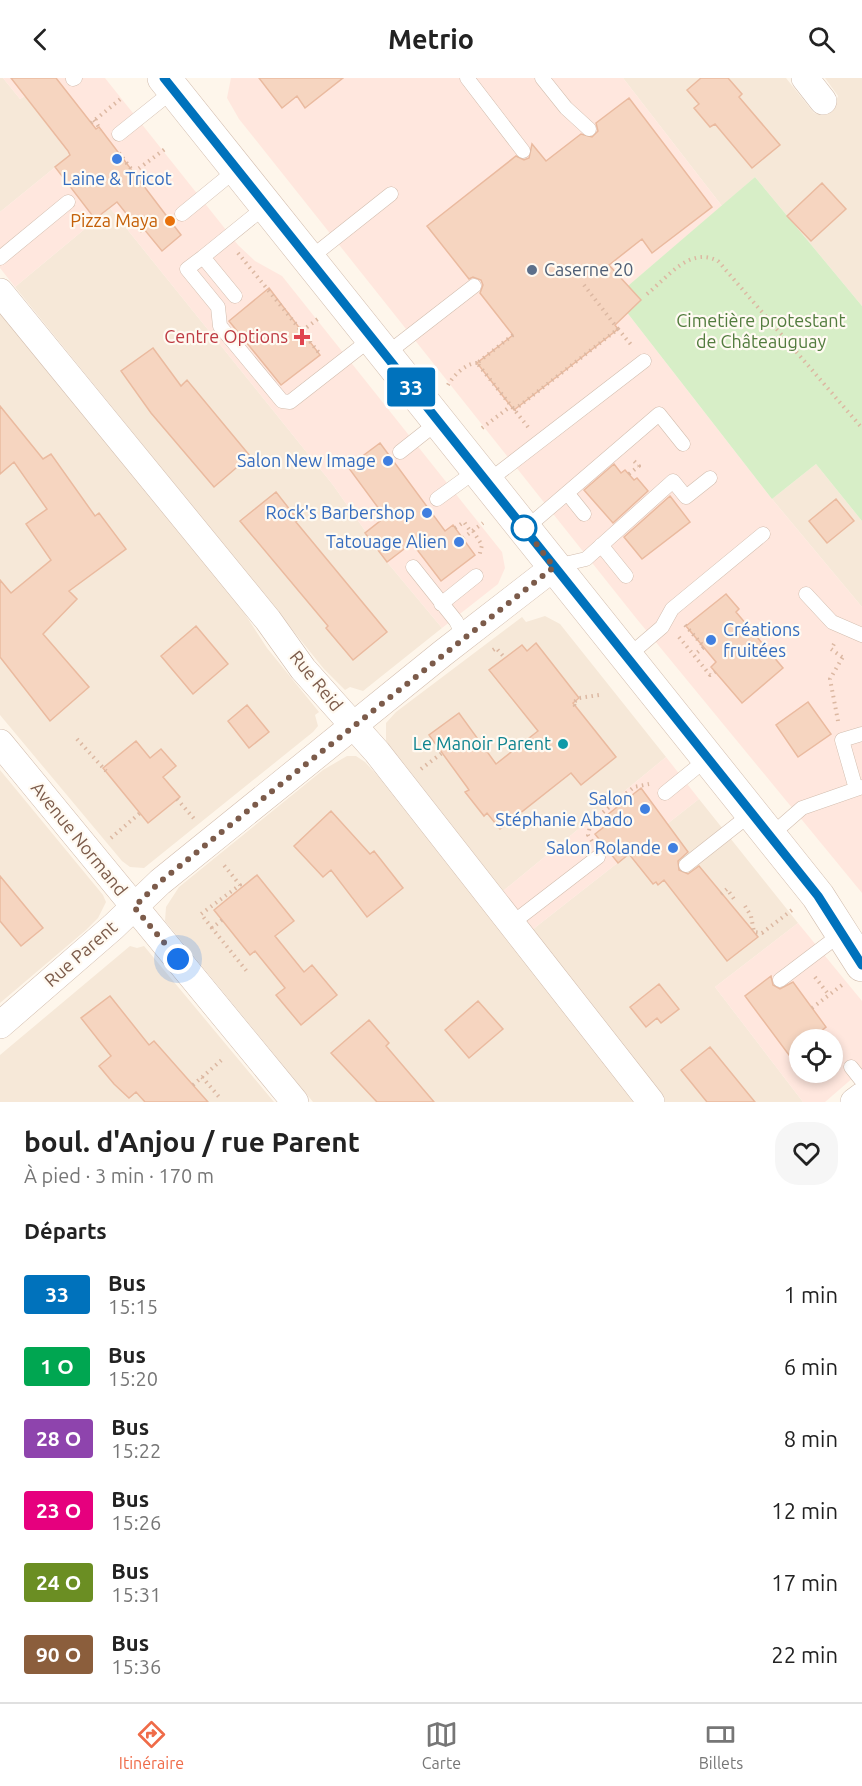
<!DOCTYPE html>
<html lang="fr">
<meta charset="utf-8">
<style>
body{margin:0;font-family:Ubuntu,sans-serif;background:#f6f6f6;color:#222;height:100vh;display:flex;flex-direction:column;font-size:22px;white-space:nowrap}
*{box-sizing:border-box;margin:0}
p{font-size:20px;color:#767676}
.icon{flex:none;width:33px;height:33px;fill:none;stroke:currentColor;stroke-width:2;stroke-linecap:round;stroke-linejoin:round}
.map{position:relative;height:1024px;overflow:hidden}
.drawer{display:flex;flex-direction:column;background:#fff;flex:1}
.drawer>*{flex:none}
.badge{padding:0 12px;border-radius:4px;font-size:21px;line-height:39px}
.fabs{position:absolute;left:789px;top:951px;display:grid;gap:12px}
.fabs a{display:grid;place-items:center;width:54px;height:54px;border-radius:50%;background:#fff;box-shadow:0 3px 9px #0003;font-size:30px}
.you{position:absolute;width:30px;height:30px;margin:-15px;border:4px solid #fff;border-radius:50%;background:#1a73e8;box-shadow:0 0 0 9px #1a73e833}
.map>.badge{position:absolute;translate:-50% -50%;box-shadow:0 0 0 3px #fff}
h2{padding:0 24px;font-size:22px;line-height:54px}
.round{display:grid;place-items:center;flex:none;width:63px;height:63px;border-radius:24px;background:#f6f6f6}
.head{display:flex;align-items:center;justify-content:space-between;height:102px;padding:0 24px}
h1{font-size:28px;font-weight:700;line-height:45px}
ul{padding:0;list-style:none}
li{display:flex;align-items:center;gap:18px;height:72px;padding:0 24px}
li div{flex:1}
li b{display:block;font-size:22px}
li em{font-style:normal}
li .badge{min-width:66px;font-weight:700;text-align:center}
header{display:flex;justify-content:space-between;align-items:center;height:78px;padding:0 24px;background:#fff;font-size:27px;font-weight:700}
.tabs{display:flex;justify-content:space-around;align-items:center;height:84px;border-top:2px solid #e0e0e0;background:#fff;font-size:16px;color:#767676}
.tabs a{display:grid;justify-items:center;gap:3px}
.tabs .active{color:#ef6b48}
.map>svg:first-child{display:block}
.residential{fill:#f6e8d8}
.commercial{fill:#ffe7de;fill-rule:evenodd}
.green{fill:#d7eec7}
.building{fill:#f6d5c0;stroke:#eaba9f;stroke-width:1.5}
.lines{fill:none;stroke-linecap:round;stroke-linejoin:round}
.service-casing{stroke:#d2bdae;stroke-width:15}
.minor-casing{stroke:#d2bdae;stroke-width:28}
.tertiary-casing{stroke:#d2bdae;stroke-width:34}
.path{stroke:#dcb8a2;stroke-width:4;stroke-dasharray:1.5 4.5;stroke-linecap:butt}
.service{stroke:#fff;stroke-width:14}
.minor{stroke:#fff;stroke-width:27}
.tertiary{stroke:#fff;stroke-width:33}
.line-casing{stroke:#fff;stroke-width:14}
.line{stroke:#0072bc;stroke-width:9}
.walk{stroke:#7c5b4a;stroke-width:6;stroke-dasharray:0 10.8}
.shop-dot{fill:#3f7fe0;stroke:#fffaf2;stroke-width:2}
.food-dot{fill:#e8710a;stroke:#fffaf2;stroke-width:2}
.service-dot{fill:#5c6f8a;stroke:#fffaf2;stroke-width:2}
.health-dot{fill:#e0444e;stroke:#fffaf2;stroke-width:2}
.stop-dot{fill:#fff;stroke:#0072bc;stroke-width:3}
.culture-dot{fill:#0f9aa8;stroke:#fffaf2;stroke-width:2}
.labels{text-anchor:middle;stroke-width:4.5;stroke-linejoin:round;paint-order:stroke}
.shop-label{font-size:18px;fill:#366cbe;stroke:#fffaf2;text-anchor:end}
.food-label{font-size:18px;fill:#c56008;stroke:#fffaf2;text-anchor:end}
.service-label{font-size:18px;fill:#4e5e75;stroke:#fffaf2;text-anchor:start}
.park-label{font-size:18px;fill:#527c3e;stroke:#fffaf2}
.health-label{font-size:18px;fill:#be3a42;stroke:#fffaf2;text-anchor:end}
.street-label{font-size:18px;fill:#7c5b4a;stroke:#fffaf2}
.culture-label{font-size:18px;fill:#0d838f;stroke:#fffaf2;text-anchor:end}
</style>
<header><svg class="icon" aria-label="back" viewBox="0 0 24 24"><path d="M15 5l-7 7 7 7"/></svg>Metrio<svg class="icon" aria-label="search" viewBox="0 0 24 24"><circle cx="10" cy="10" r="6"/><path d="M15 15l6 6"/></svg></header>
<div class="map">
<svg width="862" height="1024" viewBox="0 0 862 1024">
<rect width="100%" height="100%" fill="#fef6eb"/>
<!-- residential -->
<path class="residential" d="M0,0H3L20,21L25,18L70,77L0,134Z
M623,0H786L814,35L824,37L833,30L838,18L825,0H862V228L755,99L722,128Z
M110,130L333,407L387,484L442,550L363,613L350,609L345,612L324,591L15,209Z
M0,233L241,530L267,570L319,634L315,637L318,648L313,654L144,790L130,789L122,783L0,637Z
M816,386L862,443V529L772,421Z
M545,538L560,546L666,679L503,813L386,663V645L396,634L522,539L526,544Z
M347,678H356L365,684L378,698L635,1024H313L165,843L166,829L179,809L323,692Z
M0,692L103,817L106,824L98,840L86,852L0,925Z
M699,721L798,845L715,909L803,1024H665L532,852Z
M130,868L137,870L144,868L274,1024H0V977Z"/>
<!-- commercial -->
<path class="commercial" d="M3,0H105L238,167L255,183L282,198L502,474L505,490L498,506L442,550L387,484L333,407L110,130L15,209L0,190V134L70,77L25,18L20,21Z
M231,0H623L722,128L615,219L772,421L862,529V815L636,540L239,41L227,20Z
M666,679L699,721L532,852L503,813Z
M798,845L862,923V992L825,1024H803L715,909ZM800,962H832V994H800Z"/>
<!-- green -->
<path class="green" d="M755,99L862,228V443L816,386L772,421L615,219Z"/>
<!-- building -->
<path class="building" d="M11,0H56L96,51L99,49L181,157L162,173L144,151L141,154L117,124L95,141L55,89L70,77L68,73Z
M259,0H343L305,30L297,18L282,30Z
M701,0H728L742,16L739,19L780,67L752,90L715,46L710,49L694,30L699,26L687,12Z
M629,20L712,129L652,175L642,161L609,187L641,222L615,247L618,251L514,332L477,285L513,257L480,215L483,207L481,202L473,199L469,201L427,148L516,78L524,82L529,80L532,66L546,83L581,56L592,59L598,53L596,45Z
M822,105L846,131L811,163L787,138Z
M269,210L320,277L281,307L229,243Z
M153,270L181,308L187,302L250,378L214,409L151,335L121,293Z
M0,328L43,381L51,376L95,438L99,435L126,471L69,513L77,521L43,556L89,609L50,643L0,579V502L11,515L51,482L26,446L47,431L14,384L0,396Z
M380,365L445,453L453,447L475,477L441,503L412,465L387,484L365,455L385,439L348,389Z
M614,386L621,395L625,392L634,402L637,400L648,413L613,445L584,412Z
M276,414L298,442L296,444L387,554L353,582L326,550L328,548L240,443Z
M670,418L690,444L642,481L624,459Z
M836,421L854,443L827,465L809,443Z
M726,516L739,531L736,534L783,590L742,625L711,589L716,584L686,548Z
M196,548L228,586L193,616L161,578Z
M536,565L579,620L573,625L616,679L581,707L571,695L500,751L487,735L484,738L465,714L469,712L467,709L429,657L459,635L496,686L538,653L489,592L522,567L527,573Z
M808,624L831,656L798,679L776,647Z
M247,627L269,654L249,670L228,643Z
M136,663L150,680L161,671L176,688L163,699L180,719L148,745L103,690Z
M641,710L688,774L678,783L679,792L688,796L699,788L758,859L727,883L664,802L658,807L656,804L653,806L629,776L618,785L595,756L605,748L601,742Z
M331,733L370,776L374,773L403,810L367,839L331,792L323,799L294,768Z
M257,797L294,843L275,858L304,894L312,887L337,917L301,947L276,917L285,910L255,873L250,877L214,832Z
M0,798L43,850L21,868L0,843Z
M771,898L773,907L780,911L793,904L826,949L810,962H800V969L789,977L745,918Z
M659,906L679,931L661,945L657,940L646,949L630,929Z
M110,918L149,967L154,963L208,1024H145L136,1014L129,1020L114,1006L99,988L111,978L81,940Z
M478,923L503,951L469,980L445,952Z
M369,942L389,965L386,968L434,1024H377L331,975Z
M710,969L755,1024H707L681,992Z"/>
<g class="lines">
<defs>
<path id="service" d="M467,0L523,73
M542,0L566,30L589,51
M73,1L75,0
M119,56L174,12
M182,136L237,91
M203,179L187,191L218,229L220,248L282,323L290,324L372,260
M0,180L68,124
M309,181L391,116
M235,218L203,179L266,128
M385,277L474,208
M400,374L438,344
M487,404L644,283
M568,416L584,436
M437,421L477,392
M525,451L659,336L683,366
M601,467L626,498
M556,488L586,481L673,403L686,419L710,400
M413,489L456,543L464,559
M806,516L832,544L862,557
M441,526L476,498
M627,579L662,549L672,531L763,456
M856,711L842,662L862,656
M665,715L708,680
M770,758L802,730L862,709
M686,787L752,735
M511,846L598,779
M780,902L842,855
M851,989L862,1003"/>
<path id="minor" d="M805,0L823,23
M0,214L268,542L303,591L377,674L651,1024
M0,665L295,1024
M0,947L113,849L160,804L443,575L554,489
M854,1024L862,1018"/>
<path id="tertiary" d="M164,0L818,818L862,887"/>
</defs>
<!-- service casing -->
<use href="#service" class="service-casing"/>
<!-- minor casing -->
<use href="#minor" class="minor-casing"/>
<!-- tertiary casing -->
<use href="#tertiary" class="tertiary-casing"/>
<!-- path -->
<path class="path" d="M94,42L101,52
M91,45L123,19
M119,75L142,105
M134,94L165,71
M238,175L320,276
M647,216C668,199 690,168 718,183L862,350
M618,251L633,269
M302,253L319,240
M513,257L477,285L528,349
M448,307C453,298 466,285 477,285
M514,332L618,251L584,207
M482,350L511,328
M629,396L639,388L634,383
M386,429L388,431
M455,450L464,444L471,454
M473,453L482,467L479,479
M463,460L483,445
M685,547L704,569L694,577
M679,559L710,597L715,594
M834,566L831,571L842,579
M493,572L496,570L505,580
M575,628L573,625L579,620L599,617
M838,643L830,601L844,577
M77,661L106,693
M421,691L442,675
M177,721L196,743
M111,760L140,735
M592,763L588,757L591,744L634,709L649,706
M721,816L727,811L734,821
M745,828L751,838L754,854L762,855L792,832
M222,842L212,850L249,896
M212,850L201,836L240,807L223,786
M815,899L829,917
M812,930L842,907
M202,999L220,1020
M193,1007L224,980"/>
<!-- service -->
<use href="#service" class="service"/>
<!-- minor -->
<use href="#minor" class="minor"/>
<!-- tertiary -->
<use href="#tertiary" class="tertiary"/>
</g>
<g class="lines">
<defs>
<path id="line" d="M164,0L818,818L862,887"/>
</defs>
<!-- line casing -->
<use href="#line" class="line-casing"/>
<!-- line -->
<use href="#line" class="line"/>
<!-- walk -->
<path class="walk" d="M178,881L134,829L160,804L271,714L554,489L524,450"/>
</g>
<!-- markers -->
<g class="shop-dot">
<circle cx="117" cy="81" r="6"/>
<circle cx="388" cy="383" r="6"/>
<circle cx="427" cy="435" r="6"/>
<circle cx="459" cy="464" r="6"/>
<circle cx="711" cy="562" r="6"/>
<circle cx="645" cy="731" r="6"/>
<circle cx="673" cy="770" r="6"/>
</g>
<circle class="food-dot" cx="170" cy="143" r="6"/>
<circle class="service-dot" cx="532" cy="192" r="6"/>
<path class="health-dot" d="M299 250h6v6h6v6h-6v6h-6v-6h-6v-6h6z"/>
<circle class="stop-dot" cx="524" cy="450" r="12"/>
<circle class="culture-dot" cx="563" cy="666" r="6"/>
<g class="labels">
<!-- shop labels -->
<g class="shop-label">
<text x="117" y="107" text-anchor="middle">Laine &amp; Tricot</text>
<text x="376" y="389">Salon New Image</text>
<text x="415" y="441">Rock's Barbershop</text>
<text x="447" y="470">Tatouage Alien</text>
<text x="723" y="558" text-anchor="start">Créations<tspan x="723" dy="21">fruitées</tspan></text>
<text x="633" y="727">Salon<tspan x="633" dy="21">Stéphanie Abado</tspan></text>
<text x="661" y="776">Salon Rolande</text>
</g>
<!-- food labels -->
<g class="food-label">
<text x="158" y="149">Pizza Maya</text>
</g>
<!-- service labels -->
<g class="service-label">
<text x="544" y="198">Caserne 20</text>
</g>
<!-- park labels -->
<g class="park-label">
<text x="761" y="249">Cimetière protestant<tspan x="761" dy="21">de Châteauguay</tspan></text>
</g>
<!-- health labels -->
<g class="health-label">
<text x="288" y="265">Centre Options</text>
</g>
<!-- street labels -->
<g class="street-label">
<text transform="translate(316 603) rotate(51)" y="6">Rue Reid</text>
<text transform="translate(79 761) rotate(51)" y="6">Avenue Normand</text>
<text transform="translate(81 876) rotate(-41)" y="6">Rue Parent</text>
</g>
<!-- culture labels -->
<g class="culture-label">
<text x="551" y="672">Le Manoir Parent</text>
</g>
</g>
</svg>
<div class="fabs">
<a><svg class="icon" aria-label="locate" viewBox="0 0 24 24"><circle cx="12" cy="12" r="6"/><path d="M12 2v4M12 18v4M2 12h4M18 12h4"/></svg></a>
</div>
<div class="you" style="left:178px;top:881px"></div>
<b class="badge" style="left:411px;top:309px;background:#0072bc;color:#fff">33</b>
</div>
<section class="drawer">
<div class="head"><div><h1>boul. d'Anjou / rue Parent</h1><p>À pied · 3 min · 170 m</p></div><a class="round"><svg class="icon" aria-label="heart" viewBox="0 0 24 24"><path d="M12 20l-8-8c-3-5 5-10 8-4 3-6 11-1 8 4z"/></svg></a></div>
<h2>Départs</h2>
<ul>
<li><span class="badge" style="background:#0072bc;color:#fff">33</span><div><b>Bus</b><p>15:15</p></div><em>1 min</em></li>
<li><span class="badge" style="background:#00a651;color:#fff">1 O</span><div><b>Bus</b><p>15:20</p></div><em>6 min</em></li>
<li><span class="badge" style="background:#8e44ad;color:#fff">28 O</span><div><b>Bus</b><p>15:22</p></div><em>8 min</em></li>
<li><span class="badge" style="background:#e6007e;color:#fff">23 O</span><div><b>Bus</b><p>15:26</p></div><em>12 min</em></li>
<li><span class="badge" style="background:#6b8e23;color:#fff">24 O</span><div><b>Bus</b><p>15:31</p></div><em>17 min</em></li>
<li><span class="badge" style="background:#8b5e3c;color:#fff">90 O</span><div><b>Bus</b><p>15:36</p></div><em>22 min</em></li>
</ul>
</section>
<nav class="tabs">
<a class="active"><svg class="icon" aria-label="directions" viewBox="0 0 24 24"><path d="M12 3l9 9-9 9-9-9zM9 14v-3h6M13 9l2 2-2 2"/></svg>Itinéraire</a>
<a><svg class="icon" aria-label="map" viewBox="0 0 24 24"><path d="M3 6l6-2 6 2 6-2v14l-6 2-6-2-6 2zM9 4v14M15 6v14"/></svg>Carte</a>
<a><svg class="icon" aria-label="tickets" viewBox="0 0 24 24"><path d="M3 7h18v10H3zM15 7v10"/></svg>Billets</a>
</nav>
